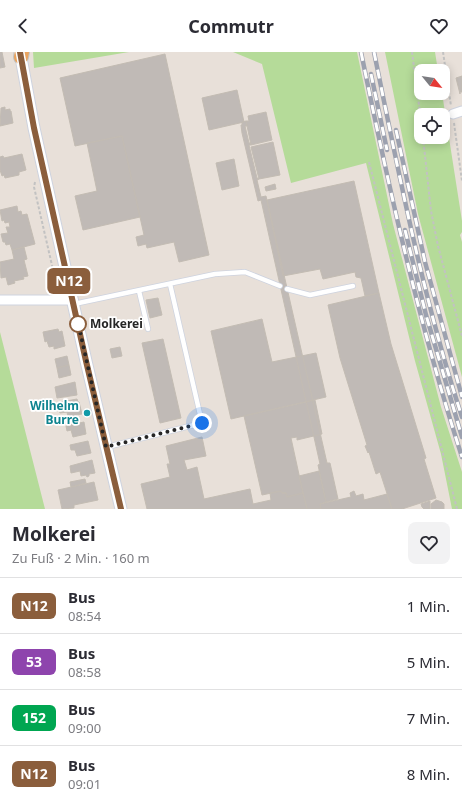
<!DOCTYPE html>
<html lang="de">
<meta charset="utf-8">
<style>
body{margin:0;font-family:"Noto Sans",sans-serif;background:#f2f2f3;color:#2b2b33;height:100vh;display:flex;flex-direction:column;font-size:15px;white-space:nowrap}
*{box-sizing:border-box;margin:0}
p{font-size:13px;color:#7c7c81}
.icon{flex:none;width:22px;height:22px;fill:none;stroke:currentColor;stroke-width:2;stroke-linecap:round;stroke-linejoin:round}
.map{position:relative;height:457px;overflow:hidden}
.drawer{display:flex;flex-direction:column;background:#fff;flex:1}
.drawer>*{flex:none}
.badge{padding:0 8px;border-radius:6px;font-size:14px;line-height:26px}
.needle{width:26px;rotate:120deg}
.tools{position:absolute;left:414px;top:12px;display:grid;gap:8px}
.tools a{display:grid;place-items:center;width:36px;height:36px;border-radius:8px;background:#fff;box-shadow:0 2px 10px #0003;font-size:20px}
.you{position:absolute;width:20px;height:20px;margin:-10px;border:3px solid #fff;border-radius:50%;background:#1a73e8;box-shadow:0 0 0 6px #1a73e833}
.map>.badge{position:absolute;translate:-50% -50%;box-shadow:0 0 0 2px #fff}
.round{display:grid;place-items:center;flex:none;width:42px;height:42px;border-radius:8px;background:#f2f2f3}
.head{display:flex;align-items:center;justify-content:space-between;height:68px;padding:0 12px}
h1{font-size:19px;font-weight:700;line-height:30px}
ul{padding:0;list-style:none}
li{display:flex;align-items:center;gap:12px;height:56px;padding:0 12px;border-top:1px solid #e1e1e2}
li div{flex:1}
li b{display:block;font-size:15px}
li em{font-style:normal}
li .badge{min-width:44px;font-weight:700;text-align:center}
header{display:flex;justify-content:space-between;align-items:center;height:52px;padding:0 12px;background:#fff;font-size:18px;font-weight:700}
.map>svg:first-child{display:block}
.green{fill:#b5db99;fill-rule:evenodd}
.building{fill:#c0bab6;stroke:#c3bcb3}
.lines{fill:none;stroke-linecap:round;stroke-linejoin:round}
.service-casing{stroke:#ced3df;stroke-width:6}
.minor-casing{stroke:#ced3df;stroke-width:11}
.tertiary-casing{stroke:#ced3df;stroke-width:13}
.trunk-casing{stroke:#c2c2c2;stroke-width:16}
.path{stroke:#c2c2c2;stroke-width:2;stroke-dasharray:3 2;stroke-linecap:butt}
.service{stroke:#fff;stroke-width:4.5}
.minor{stroke:#fff;stroke-width:9}
.tertiary{stroke:#fff;stroke-width:11}
.trunk{stroke:#e9a460;stroke-width:14}
.rail-casing{stroke:#9ca1af;stroke-width:4.5}
.rail{stroke:#fff;stroke-width:3;stroke-dasharray:9;stroke-linecap:butt}
.line-casing{stroke:#fff;stroke-width:9}
.line{stroke:#8b5e3c;stroke-width:6}
.walk{stroke:#262626;stroke-width:4;stroke-dasharray:0 7.2}
.stop-dot{fill:#fff;stroke:#8b5e3c;stroke-width:2}
.culture-dot{fill:#0f9aa8;stroke:#fff;stroke-width:1.5}
.labels{text-anchor:middle;stroke-width:3.5;stroke-linejoin:round;paint-order:stroke}
.stop-label{font-size:12px;font-weight:bold;fill:#262626;stroke:#fff;text-anchor:start}
.culture-label{font-size:12px;font-weight:bold;fill:#0d838f;stroke:#fff;text-anchor:end}
</style>
<header><svg class="icon" aria-label="back" viewBox="0 0 24 24"><path d="M15 5l-7 7 7 7"/></svg>Commutr<svg class="icon" aria-label="heart" viewBox="0 0 24 24"><path d="M12 20l-8-8c-3-5 5-10 8-4 3-6 11-1 8 4z"/></svg></header>
<div class="map">
<svg width="462" height="457" viewBox="0 0 462 457">
<rect width="100%" height="100%" fill="#e8e0d9"/>
<!-- green -->
<path class="green" d="M33,0H129L34,16Z
M233,0H357L393,172L441,355L462,420V457H452L441,402L415,309L366,111L291,131L262,12Z
M385,0H435L438,19H421V41H442L462,169V180L460,183L462,190V325L418,162ZM421,63H443V85H421Z
M0,280L45,457H0Z"/>
<!-- building -->
<path class="building" d="M0,0H2L5,15L0,16Z
M165,2L209,203L179,210L174,190L147,196L146,192L138,194L136,185L144,183L122,84L75,94L60,26Z
M462,24V40H460V42L456,26Z
M237,38L244,70L209,78L202,46Z
M5,55V58L10,57V59H11L13,71L0,74L1,56Z
M266,60L272,88L251,93L246,69H249L248,64Z
M246,69L247,74H245L249,91H251V93H249L257,126L259,127L257,128L261,145L266,144L327,411H330L338,447L326,450L318,413L320,412L261,148L258,149L242,81L241,73H242V70Z
M122,84L140,165L83,178L75,144L97,139L87,91Z
M273,90L280,123L259,127L251,95Z
M22,102L26,118L19,120V123L5,126L4,123L2,124L0,118V105L3,104L4,106Z
M234,107L239,134L222,138L216,111Z
M354,129L379,241L365,244L361,226L356,225L355,220L323,227L320,217L283,224L267,148Z
M275,132L276,137L266,139L265,135Z
M17,154L18,160L21,159L22,163L27,162L35,192L12,198L10,192L6,193L5,190H3L1,182L8,181L6,175H10L9,170L5,171L4,168L2,169L0,158Z
M24,195L27,207L24,208L28,224L23,225L24,227L14,229L15,231L8,233L6,225L1,226L0,210L14,207L12,198Z
M379,241L391,292L426,406L424,407L436,446L402,457H392L380,420L376,422L369,400L368,401L365,394L367,393L340,306L328,253Z
M158,246L162,263L150,266L146,248Z
M262,267L272,310L316,301L326,345L231,367L211,279Z
M58,277L59,280L62,279L65,294L54,297V294L49,295L47,289L45,290L43,280Z
M163,287L181,366L160,371L142,291Z
M120,295L122,304L112,306L110,297Z
M67,304L69,313L57,316L55,307Z
M69,313L71,323L59,326L57,316Z
M75,330L77,343L57,346L55,335Z
M77,347L78,350L62,354L61,350Z
M315,348L322,382L297,388V385L291,386L303,441L287,445L286,441H282L281,439L262,443L244,364Z
M79,350L82,362L76,363V365L74,366L73,364L68,365L67,360L60,361L58,355Z
M84,370L86,382L73,385L71,378L67,379L66,374Z
M202,385L206,404L184,408L187,418L197,415L204,447L250,437L253,452L271,448L270,441L281,439L282,441H286L287,445L303,441L307,457H147L141,432L170,425L167,412H170L166,394Z
M88,389L91,401L77,404L75,398H71L70,393Z
M92,408L95,421L89,422V424L87,425L86,423L81,424L80,419L71,421L70,414Z
M319,419L326,450L320,452L321,457H307L299,424Z
M85,427L86,431L71,435L70,430Z
M94,430L98,448L74,453V456L62,457L58,438Z
M354,439L356,444L363,442L364,448L387,442L392,457H321L320,452L351,445L350,441Z
M436,448L442,450L444,452V457H431V452Z
M430,449V457H424L422,455L421,452Z"/>
<g class="lines">
<defs>
<path id="service" d="M287,237L310,243L353,234
M139,239L148,277
M74,252L215,222L245,220L280,234
M107,395L202,371L170,232"/>
<path id="minor" d="M453,62L462,59
M0,248H73"/>
<path id="tertiary" d="M20,0L34,76L86,309L121,457"/>
<path id="trunk" d="M21,5L22,0"/>
</defs>
<!-- service casing -->
<use href="#service" class="service-casing"/>
<!-- minor casing -->
<use href="#minor" class="minor-casing"/>
<!-- tertiary casing -->
<use href="#tertiary" class="tertiary-casing"/>
<!-- trunk casing -->
<use href="#trunk" class="trunk-casing"/>
<!-- path -->
<path class="path" d="M412,0L421,68
M443,0L451,54
M454,71L462,129
M423,85L431,159L438,194L462,284
M369,110L457,457
M35,130L34,135L54,222L57,226"/>
<!-- service -->
<use href="#service" class="service"/>
<!-- minor -->
<use href="#minor" class="minor"/>
<!-- tertiary -->
<use href="#tertiary" class="tertiary"/>
<!-- trunk -->
<use href="#trunk" class="trunk"/>
<defs>
<path id="rail" d="M361,0C389,137 419,272 462,405
M374,0C399,123 423,246 462,365
M371,22L387,98
M396,78L425,210L462,345
M405,178L426,263L462,385"/>
</defs>
<!-- rail casing -->
<use href="#rail" class="rail-casing"/>
<!-- rail -->
<use href="#rail" class="rail"/>
</g>
<g class="lines">
<defs>
<path id="line" d="M20,0L34,76L86,309L121,457"/>
</defs>
<!-- line casing -->
<use href="#line" class="line-casing"/>
<!-- line -->
<use href="#line" class="line"/>
<!-- walk -->
<path class="walk" d="M78,272L77,266L106,395L202,371"/>
</g>
<!-- markers -->
<circle class="stop-dot" cx="78" cy="272" r="8"/>
<circle class="culture-dot" cx="87" cy="361" r="4"/>
<g class="labels">
<!-- stop labels -->
<g class="stop-label">
<text x="90" y="276">Molkerei</text>
</g>
<!-- culture labels -->
<g class="culture-label">
<text x="79" y="358">Wilhelm<tspan x="79" dy="14">Burre</tspan></text>
</g>
</g>
</svg>
<div class="tools">
<a><svg class="needle" viewBox="-14 -14 28 28"><path d="M0-13l5 13h-10z" fill="#e53935"/><path d="M0 13l5-13h-10z" fill="#7c7c81"/></svg></a>
<a><svg class="icon" aria-label="locate" viewBox="0 0 24 24"><circle cx="12" cy="12" r="6"/><path d="M12 2v4M12 18v4M2 12h4M18 12h4"/></svg></a>
</div>
<div class="you" style="left:202px;top:371px"></div>
<b class="badge" style="left:69px;top:229px;background:#8b5e3c;color:#fff">N12</b>
</div>
<section class="drawer">
<div class="head"><div><h1>Molkerei</h1><p>Zu Fuß · 2 Min. · 160 m</p></div><a class="round"><svg class="icon" aria-label="heart" viewBox="0 0 24 24"><path d="M12 20l-8-8c-3-5 5-10 8-4 3-6 11-1 8 4z"/></svg></a></div>
<ul>
<li><span class="badge" style="background:#8b5e3c;color:#fff">N12</span><div><b>Bus</b><p>08:54</p></div><em>1 Min.</em></li>
<li><span class="badge" style="background:#8e44ad;color:#fff">53</span><div><b>Bus</b><p>08:58</p></div><em>5 Min.</em></li>
<li><span class="badge" style="background:#00a651;color:#fff">152</span><div><b>Bus</b><p>09:00</p></div><em>7 Min.</em></li>
<li><span class="badge" style="background:#8b5e3c;color:#fff">N12</span><div><b>Bus</b><p>09:01</p></div><em>8 Min.</em></li>
</ul>
</section>
